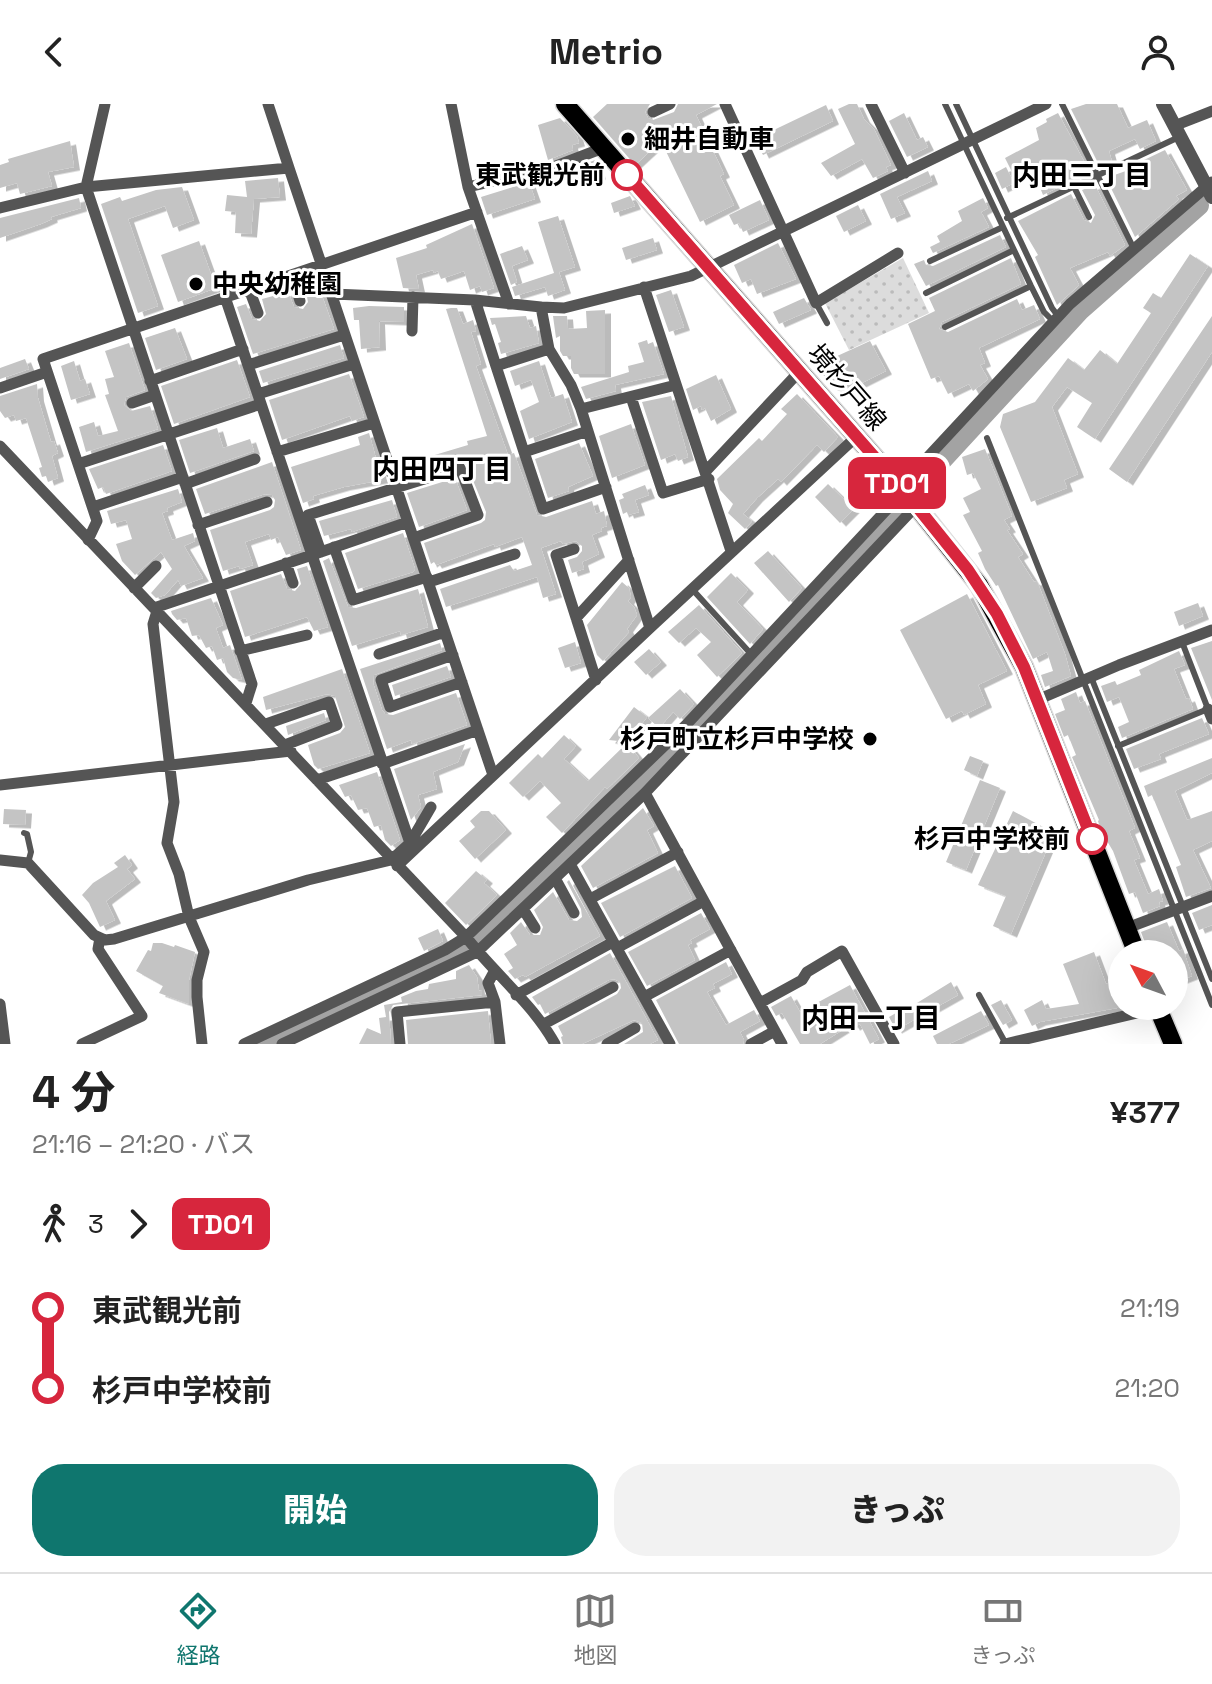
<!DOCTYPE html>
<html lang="ja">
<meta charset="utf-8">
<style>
body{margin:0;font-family:"Space Grotesk","Noto Sans JP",sans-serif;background:#f2f2f2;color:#222;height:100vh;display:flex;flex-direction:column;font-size:30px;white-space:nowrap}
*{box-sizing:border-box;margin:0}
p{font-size:26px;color:#767676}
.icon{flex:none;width:44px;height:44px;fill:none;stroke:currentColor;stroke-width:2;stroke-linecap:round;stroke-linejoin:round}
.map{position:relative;height:940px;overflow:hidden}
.side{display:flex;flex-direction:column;background:#fff;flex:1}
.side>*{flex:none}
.badge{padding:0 16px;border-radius:12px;font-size:28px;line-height:52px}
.needle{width:52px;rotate:311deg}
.tools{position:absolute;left:1108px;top:836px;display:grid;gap:16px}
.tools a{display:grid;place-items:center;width:80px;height:80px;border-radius:50%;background:#fff;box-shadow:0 8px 32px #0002;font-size:40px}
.map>.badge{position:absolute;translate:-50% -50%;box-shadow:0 0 0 4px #fff}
.legs{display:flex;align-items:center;gap:12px;height:88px;padding:0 32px;font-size:26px}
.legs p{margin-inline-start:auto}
.summary{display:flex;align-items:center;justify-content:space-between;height:136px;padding:0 32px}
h1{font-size:44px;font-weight:800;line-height:60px}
.action{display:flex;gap:16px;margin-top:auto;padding:16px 32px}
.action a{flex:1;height:92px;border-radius:32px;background:#0f766e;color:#fff;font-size:32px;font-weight:800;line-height:92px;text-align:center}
.action a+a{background:#f2f2f2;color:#222}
ul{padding:0 32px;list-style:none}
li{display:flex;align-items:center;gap:28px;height:80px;font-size:30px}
li i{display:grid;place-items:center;width:12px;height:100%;margin:0 10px;background:currentColor}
li i::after{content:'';width:20px;height:20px;margin:-10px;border:6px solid;border-radius:50%;background:#fff}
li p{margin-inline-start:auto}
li:first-child i{background:linear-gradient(#0000 50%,currentColor 0)}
li:last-child i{background:linear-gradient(currentColor 50%,#0000 0)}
header{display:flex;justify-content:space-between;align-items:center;height:104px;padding:0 32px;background:#fff;font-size:36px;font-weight:800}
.tabs{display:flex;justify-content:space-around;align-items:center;height:112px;border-top:2px solid #e0e0e0;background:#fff;font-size:22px;color:#767676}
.tabs a{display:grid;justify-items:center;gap:4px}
.tabs .current{color:#0f766e}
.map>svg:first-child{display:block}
.park{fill:url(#park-dots)}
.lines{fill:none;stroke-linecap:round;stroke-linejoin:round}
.river{stroke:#a3a3a3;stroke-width:22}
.building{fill:#c4c4c4;filter:url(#shadow)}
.primary-casing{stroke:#dbdbdb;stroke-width:21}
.service{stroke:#555;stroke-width:6}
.minor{stroke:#555;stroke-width:11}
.tertiary{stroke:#555;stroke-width:14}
.primary{stroke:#000;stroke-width:18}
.line-1-casing{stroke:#fff;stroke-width:18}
.line-1{stroke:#d7263d;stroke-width:12}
.poi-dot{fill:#000;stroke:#fff;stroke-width:3}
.stop-1-dot{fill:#fff;stroke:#d7263d;stroke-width:4}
.labels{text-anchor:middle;stroke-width:6;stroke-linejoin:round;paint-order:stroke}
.poi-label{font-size:26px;font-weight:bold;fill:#000;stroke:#fff;text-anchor:start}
.stop-label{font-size:26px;font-weight:bold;fill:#000;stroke:#fff;text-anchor:end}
.street-label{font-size:26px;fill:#000;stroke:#fff}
.neighbourhood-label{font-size:28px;font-weight:bold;fill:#000;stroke:#fff}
</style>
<header><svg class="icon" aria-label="back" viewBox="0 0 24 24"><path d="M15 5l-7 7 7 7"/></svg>Metrio<svg class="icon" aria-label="person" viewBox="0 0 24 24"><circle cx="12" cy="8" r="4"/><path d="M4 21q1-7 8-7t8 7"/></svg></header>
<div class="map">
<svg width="1212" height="940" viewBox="0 0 1212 940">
<defs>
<pattern id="park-dots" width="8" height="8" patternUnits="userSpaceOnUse" patternTransform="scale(2)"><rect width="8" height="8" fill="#dcdcdc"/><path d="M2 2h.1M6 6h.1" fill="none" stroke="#bbb" stroke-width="1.8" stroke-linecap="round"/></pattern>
<filter id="shadow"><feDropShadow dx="6" dy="3.5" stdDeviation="0" flood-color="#0004"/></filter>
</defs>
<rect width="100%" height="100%" fill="#fff"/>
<!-- park -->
<path class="park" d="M903,154L929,209L849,246L825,199Z"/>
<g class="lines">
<!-- river -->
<path class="river" d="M262,940L460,848L650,672L901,404L916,383L1079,206L1198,101"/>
</g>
<!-- building -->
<path class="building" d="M607,0H650L645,8L648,14L653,16L674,8L678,0H717L696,11L724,70L720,72L734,101L700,118L661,37L635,61L593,13Z
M849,0H857L864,15L874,25L891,61L886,63L888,67L873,74L862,55L831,72L821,59L855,40L838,5Z
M1086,0H1117L1128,24L1147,16L1156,37L1140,45L1135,35L1109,47L1112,58L1100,63L1071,5Z
M826,1L833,17L763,51L755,35Z
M904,9L917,36L923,33L928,43L907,53L889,17Z
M1058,9L1087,63L1073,70L1075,75L1043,91L1031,61L1013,70L1005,54L1039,36L1036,24L1047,18L1046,15Z
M560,14L577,32L579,39L572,41L573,46L548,56L538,21Z
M70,37L74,63L48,68L52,82L20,90L17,79L0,84V61L9,58L8,55Z
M1165,46L1187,86L1176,92L1179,95L1135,133L1106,74L1137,63L1145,58L1144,56Z
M595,56L600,72L582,78L581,75L573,78L571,72L563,75L561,69Z
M1006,63L1014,79L1002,85L995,69Z
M928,67L932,77L897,93L905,109L891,115L880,90Z
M278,74L280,93L254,95L251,130L235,129L236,108L225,107L227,91L247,93L245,77Z
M529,78L535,95L487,111L481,93Z
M1095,81L1125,141L1110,152L1108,148L1070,164L1079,181L1057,201L1035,153L1038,151L1018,117L1071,90L1084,116L1091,119L1095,111L1082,86Z
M182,83L194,116L173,124L165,102L128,115L158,202L138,209L101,100L120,93L122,97L156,86Z
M630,92L635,102L614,109L611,99Z
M79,94L81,104L51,113L52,115L41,120L0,134V114Z
M983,94L988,104L981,108L989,123L933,149L930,143L940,138L937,132L962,117L958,107Z
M760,96L769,116L743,128L739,119L734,121L729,111Z
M858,101L866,117L844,128L836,112Z
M558,112L575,163L559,168L565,186L548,192L545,183L515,192L512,183L554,169L538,118Z
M472,120L494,184L482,188L480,182L470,186L464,167L441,175L438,167L434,169L433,166L416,171L419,185L403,184L396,154L427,144L426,141Z
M1000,131L1006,143L926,182L914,160L924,156L926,161L933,162Z
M653,134L657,146L626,156L622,144Z
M199,137L216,184L178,198L161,151Z
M778,139L796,175L757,190L751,175L742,179L734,161Z
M522,142L528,156L512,162L517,178L511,181L500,150Z
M1190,150L1208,162L1095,335L1077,323L1092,299L1067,283L1052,303L1078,370L1064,376L1067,384L1031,398L1000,323L1003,310L1035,298L1068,254L1084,266L1100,246L1117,260L1151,209L1143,204L1153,189L1161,194Z
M1011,154L1021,180L942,218L939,225L948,228L1017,195L1022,206L1034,201L1040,215L979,244L985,259L980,261L988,275L973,287L969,280L948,290L939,272L931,275L908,220L935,207L929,194L931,193Z
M317,178L334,225L253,250L237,203L246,200L252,215L260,217L266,210L262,195L288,188L294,203L303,205L308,198L305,183Z
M671,186L684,223L669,228L656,191Z
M804,194L811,206L779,220L773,208Z
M369,202L404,203V218L379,217L380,243L361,245L359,216H354L353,204Z
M451,204H457L463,220L473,216L476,227L471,228L481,260L476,262L508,351L514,349L537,411L546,413L592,397L596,410L604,407L607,422L601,424L602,427L592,431L599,450L582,458L584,465L572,469L568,456L577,453L582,447V442L576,437L563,440L561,437L541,444L556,490L543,494L537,473L446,503L440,485L510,461L514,467L532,461L522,433L495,443L494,440L436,461L434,458L431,460L424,439L481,419L485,416L486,408L465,357L457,356L402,373L398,362L468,341L467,337L487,332L446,205Z
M605,206V270H574L571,264V252H563L560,247V232L556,234L553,212H567L568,225L587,224L586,207Z
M526,212L530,224L536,222L539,239L501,250L498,239L501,238L495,220L492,221L490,214Z
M1212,212V248L1127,378L1109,365Z
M175,224L187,255L156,266L145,234Z
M647,236L648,240L653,238L664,270L615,281L616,287L586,295L581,283L629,268L628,262L644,258L638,239Z
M870,237L886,267L846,287L841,288L835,285L830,277L815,264L829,248L835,253Z
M129,239L145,286L126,293L124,301L131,307L150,302L158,325L86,348L79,323L94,318L98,332L118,327L105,291L109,290L105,275L114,273L105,247Z
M340,241L344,254L263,279L259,267Z
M25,255L29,265L0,275V264Z
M237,256L250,293L174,320L161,282Z
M74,257L80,277L85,275L90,290L71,296L61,262Z
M539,257L551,294L563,290L572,318L529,335L520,307L539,298L531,276L515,282L510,267Z
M349,270L364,313L352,317L350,312L282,336L269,296Z
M716,271L731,305L711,317L705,304L702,306L701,302L693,306L686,285Z
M37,280L38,294L51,338L54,337L58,349L52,352L58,374L48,378L46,372L42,373L39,364L42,363L26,314L16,317L14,311L5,314L0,307V292Z
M797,290L838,333L824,348L817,341L781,378L778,375L757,394L743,410L752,417L745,425L728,409L733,400L720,386L717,375L759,334L762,337L787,310L781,305Z
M671,292L688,353L678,357L675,350L661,356L642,298Z
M631,320L645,361L612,374L599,332Z
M217,324L223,344L250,335L254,347L190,369L179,336Z
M369,329L382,376L344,383L313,392L314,395L303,399L291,363L360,341L358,333Z
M579,339L593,372L568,383L569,387L548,394L535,355Z
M163,341L172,367L106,390L103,383L98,385L89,365Z
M985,345L1012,412L1004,416L1010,425L1007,426L1023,450L1018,453L1034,478L1037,477L1065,550L1071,572L1045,583L1041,571L1053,567L1047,548L1033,555L998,481L996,482L985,465L978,449L982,447L963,411L970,408L963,394L981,385L973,369L967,371L962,353Z
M272,358L301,446L286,451L278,433L271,436L269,430L245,438L253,461L240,465L239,462L223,467L210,426L270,406L274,403L275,396L272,391L265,390L205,410L196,385Z
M455,374L467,406L419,423L407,389Z
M828,380L854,405L840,419L815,393Z
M645,381L649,391L635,396L639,408L628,411L627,408L623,410L619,396L624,394L622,390Z
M178,385L182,398L167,404L168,407L162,409L172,436L193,429L195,437L184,442L203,474L181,482L178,476L165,491L156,494L151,489L172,465L161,448L135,471L122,457L116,440L132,435L126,416L111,420L107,407Z
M392,396L397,413L352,428L351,425L324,432L319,417Z
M403,429L415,465L413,468L358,485L345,449Z
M768,447L802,484L789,498L754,459Z
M329,454L348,503L356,504L418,485L428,523L401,531L400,527L352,542L323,457Z
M307,462L328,523L314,527L307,513L245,533L230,487L281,470L287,485L295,487L301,480L297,465Z
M731,469L748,486L737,498L763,525L750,540L707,493Z
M622,478L629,484L631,493L628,497L634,503L637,511L627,525L629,528L603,557L597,551L587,521Z
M967,490L1007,567L978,581L986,600L964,611L962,607L946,615L900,526Z
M211,494L223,521L216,524L223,544L230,541L242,576L233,574L227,568L223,554L217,556L212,542L206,544L199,531L192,532L186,514L177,516L172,510L171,507Z
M1198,499L1203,512L1179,522L1174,508Z
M699,501L742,549L717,573L697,551L711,538L696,524L679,539L668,528Z
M1212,537V596L1191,544Z
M575,538L581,559L565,564L558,544Z
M440,539L442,546L374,571L373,579L382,606L385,610L393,611L456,589L467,621L412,640L411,636L387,645L360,565Z
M649,545L661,558L646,571L634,558Z
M1179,547L1185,561L1174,565L1186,595L1189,594L1193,605L1122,634L1118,623L1129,618L1119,593L1107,598L1101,582L1115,577L1117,581L1141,571L1139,566Z
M447,562L451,573L395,592L392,581Z
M342,565L370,649L318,665L314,661L308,641L340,629L345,623L335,592L327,590L266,606L263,593Z
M680,585L694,600L680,615L673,608L659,624L648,614Z
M1076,588L1080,599L1085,597L1135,724L1129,727L1140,754L1134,756L1148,790L1159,785L1163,797L1159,798L1160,802L1143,809L1135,788L1129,790L1113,747L1101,727L1098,717L1099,716L1072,653L1076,651L1068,631L1064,633L1055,610L1065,606L1061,595Z
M634,603L647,613L628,638L609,636Z
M324,609L326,616L288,631L286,622Z
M1202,614L1209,630L1159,650L1161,655L1134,665L1126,645Z
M564,631L576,642L564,655L588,677L627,639L639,654L607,685L605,683L562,729L546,713L561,699L540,677L523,693L509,679L538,650L542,654Z
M465,640L458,658L433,668L437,685L418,691L421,703L411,716L394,665Z
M970,652L983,657L977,672L964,666Z
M1212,654V669L1175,687L1187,716L1212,707V737L1193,746L1211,784L1186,793L1176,763L1181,761L1152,691L1148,693L1144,682Z
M377,668L400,736L391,742L385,736L381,721L374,723L367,704L358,706L351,691L345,693L339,681Z
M980,676L1000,684L966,766L946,758Z
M643,704L654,722L647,726L658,749L593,784L581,762Z
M4,705L26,706L25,721L3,720Z
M481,707H489L506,726L475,755L459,737L475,723L470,717Z
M1013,707L1054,729L1011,830L993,822L1006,792L978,781Z
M125,751L132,761L127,765L135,775L106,797L115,816L100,823L89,799L82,791L93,779L118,763L114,759Z
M675,762L692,794L620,833L601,799Z
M476,767L487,776L484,779L497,791L466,821L445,799Z
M569,776L600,832L525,873L523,871L515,875L508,867L513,864L504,850L517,841L510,829L521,818L530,831H540L543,823L534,806L553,788L569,816L577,817L582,813L581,805L567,778Z
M1212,801V821L1199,826L1192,809Z
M701,809L710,825L690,836L692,839L688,841L695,856L647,882L628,848Z
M1167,818L1179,847L1183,845L1192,872L1174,879V850H1149L1141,828Z
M438,825L443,837L424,847L418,834Z
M153,839H162L174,843L175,841L195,848L189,876V900L159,889L163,882L136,867L148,846L151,847Z
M1094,848L1106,880L1122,873V902H1128L1040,918L1032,922L1024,906L1042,896L1046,905L1079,900L1063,860Z
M610,849L658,936L650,940H624L643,928L642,919L634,916L582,940H563L561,933L563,932L558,922L617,890L621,884L620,878L614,875L609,876L545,910L540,900L538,901L532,893Z
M726,858L732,870L713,880L715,884L707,888L726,921L754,906L760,917L740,928L744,936L743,940H679L656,896Z
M469,861L477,873L479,887L482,886V891L393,901L389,908L391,940H359L367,924L381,930L379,914L386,913L384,901L402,898L401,893L416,887L428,885L429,880L456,875V867Z
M951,878L958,891L896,926L889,913L903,905L904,907Z
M850,881L879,935L870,940L860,920L854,923L852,920L820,940H800L782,909L776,912L771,903L791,892L800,908Z
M1001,896L1012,916L1003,921L991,901Z
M488,907L491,940H408L406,916Z
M981,907L989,921L949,940H937L933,932Z"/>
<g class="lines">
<defs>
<path id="primary" d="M565,0L906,389L979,481L1024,563L1137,850
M1157,902L1173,940"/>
</defs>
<!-- primary casing -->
<use href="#primary" class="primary-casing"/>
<!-- service -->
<path class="service" d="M945,0L1031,182L1044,208L1053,217
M956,0L1052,204L1058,212
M1062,0L1134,145
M1074,83L1089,113
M1007,114L1179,33
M930,157L1003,123
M926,189L1014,146
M816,199L827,219
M945,223L1031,182
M987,334L1212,901
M692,485L751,550
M1091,573L1212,875
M1118,642L1208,605L1182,538
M24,729L27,730L31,748L28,759
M979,891L1006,940"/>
<!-- minor -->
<path class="minor" d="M268,0L289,64
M451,0L468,83L509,200
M725,0L816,199L898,149
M871,0L905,69
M653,8L670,0
M1174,22L1212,7
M468,83L551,64L603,44
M0,104L86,83L105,0
M292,171L300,197
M644,183L731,447
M249,185L258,209
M333,190L475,196L541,203
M225,193L312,451L408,418
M475,196L496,262L549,245
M412,227L413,193
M248,261L344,231
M496,262L524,348
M150,277L243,245
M0,284L47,268
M258,290L354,260
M631,293L663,389L709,375
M132,299L155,291
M581,305L676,281
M588,327L524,348L543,405L606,383
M856,333L650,524L581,305L571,281L549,245L541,203L564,204L691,172L1046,0
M0,342L466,833C494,869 533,900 555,940
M277,348L374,319
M78,360L261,300
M706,367L799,268
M185,380L255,355
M900,383L1070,200L1212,78
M93,403L183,373
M198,421L267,398
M88,436L97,417L43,255L477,108
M334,443L353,496L427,473
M574,445L556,451L596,576
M321,448L308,411L460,364L478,411L414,434
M286,459L293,479
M429,478L515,450
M134,484L156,462
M154,504L312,451L410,739
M157,507L153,520L174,698L167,739L179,770L189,813L204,848L197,876V893L202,940
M576,514L629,456
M240,547L307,531
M379,550L445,528
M453,551L381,576L390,603L462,578
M1037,596L1119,561L1212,526
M246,599L252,580L86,83L289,64L493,671
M1208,605L1212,615
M266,620L329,598L337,621L285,641
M382,660L478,626
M317,676L380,655
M0,681L291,647
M645,689L782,940
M0,756L28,759L94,831L105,836L114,835L308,776L391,756L410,739L431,703
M570,760L670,940
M397,762L650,524
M555,774L574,809
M590,795L678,748
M523,805L535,824
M1127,824L1212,792
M617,844L704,797
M494,868L488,879L495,898L500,940
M516,891L613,838
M644,893L731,846
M760,899L802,876L807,868L842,847L894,940
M0,900L5,940
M544,920L613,883
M82,940L142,912L98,845L100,834
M244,940L445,846L466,833L686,621L904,387
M282,940L477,848L645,689L917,401
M400,940L397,908L495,898
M607,940L635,924
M751,940L775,927
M1005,940L1158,904"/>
<!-- tertiary -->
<path class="tertiary" d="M1163,0L1212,93"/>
<!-- primary -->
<use href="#primary" class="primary"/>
</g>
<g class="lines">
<defs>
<path id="line-1" d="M627,71L906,389L968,466L997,510L1024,563L1092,735"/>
</defs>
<!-- line-1 casing -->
<use href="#line-1" class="line-1-casing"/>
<!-- line-1 -->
<use href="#line-1" class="line-1"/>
</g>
<!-- markers -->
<g class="poi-dot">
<circle cx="628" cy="35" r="8"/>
<circle cx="196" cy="180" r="8"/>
<circle cx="870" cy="635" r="8"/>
</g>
<g class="stop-1-dot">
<circle cx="627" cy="71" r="14"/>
<circle cx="1092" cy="735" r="14"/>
</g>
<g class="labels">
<!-- poi labels -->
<g class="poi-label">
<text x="644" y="44">細井自動車</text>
<text x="212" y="189">中央幼稚園</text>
<text x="854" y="644" text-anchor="end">杉戸町立杉戸中学校</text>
</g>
<!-- stop labels -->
<g class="stop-label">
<text x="605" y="80">東武観光前</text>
<text x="1070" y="744">杉戸中学校前</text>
</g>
<!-- street labels -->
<g class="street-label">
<text transform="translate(847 283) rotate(49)" y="9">境杉戸線</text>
</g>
<!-- neighbourhood labels -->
<g class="neighbourhood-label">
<text x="1082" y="81">内田三丁目</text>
<text x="442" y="375">内田四丁目</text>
<text x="871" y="924">内田一丁目</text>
</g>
</g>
</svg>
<div class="tools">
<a><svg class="needle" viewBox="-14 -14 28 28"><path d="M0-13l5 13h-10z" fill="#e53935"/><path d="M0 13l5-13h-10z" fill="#767676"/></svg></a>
</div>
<b class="badge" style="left:897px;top:379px;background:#d7263d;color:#fff">TD01</b>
</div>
<section class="side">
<div class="summary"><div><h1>4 分</h1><p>21:16 – 21:20 · バス</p></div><b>¥377</b></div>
<div class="legs"><svg class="icon" aria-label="walk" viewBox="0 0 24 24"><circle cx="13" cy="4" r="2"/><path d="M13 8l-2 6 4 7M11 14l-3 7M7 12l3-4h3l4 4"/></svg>3<svg class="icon" aria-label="forward" viewBox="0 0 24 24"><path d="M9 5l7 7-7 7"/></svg><b class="badge" style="background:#d7263d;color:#fff">TD01</b></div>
<ul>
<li><i style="color:#d7263d"></i><b>東武観光前</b><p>21:19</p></li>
<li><i style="color:#d7263d"></i><b>杉戸中学校前</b><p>21:20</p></li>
</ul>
<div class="action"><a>開始</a><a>きっぷ</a></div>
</section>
<nav class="tabs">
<a class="current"><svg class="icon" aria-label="directions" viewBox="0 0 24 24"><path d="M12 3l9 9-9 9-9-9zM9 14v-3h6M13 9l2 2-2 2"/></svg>経路</a>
<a><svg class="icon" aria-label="map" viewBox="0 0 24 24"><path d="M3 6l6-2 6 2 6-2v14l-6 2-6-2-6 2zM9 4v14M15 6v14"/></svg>地図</a>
<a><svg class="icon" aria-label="tickets" viewBox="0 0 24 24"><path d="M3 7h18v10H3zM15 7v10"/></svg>きっぷ</a>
</nav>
